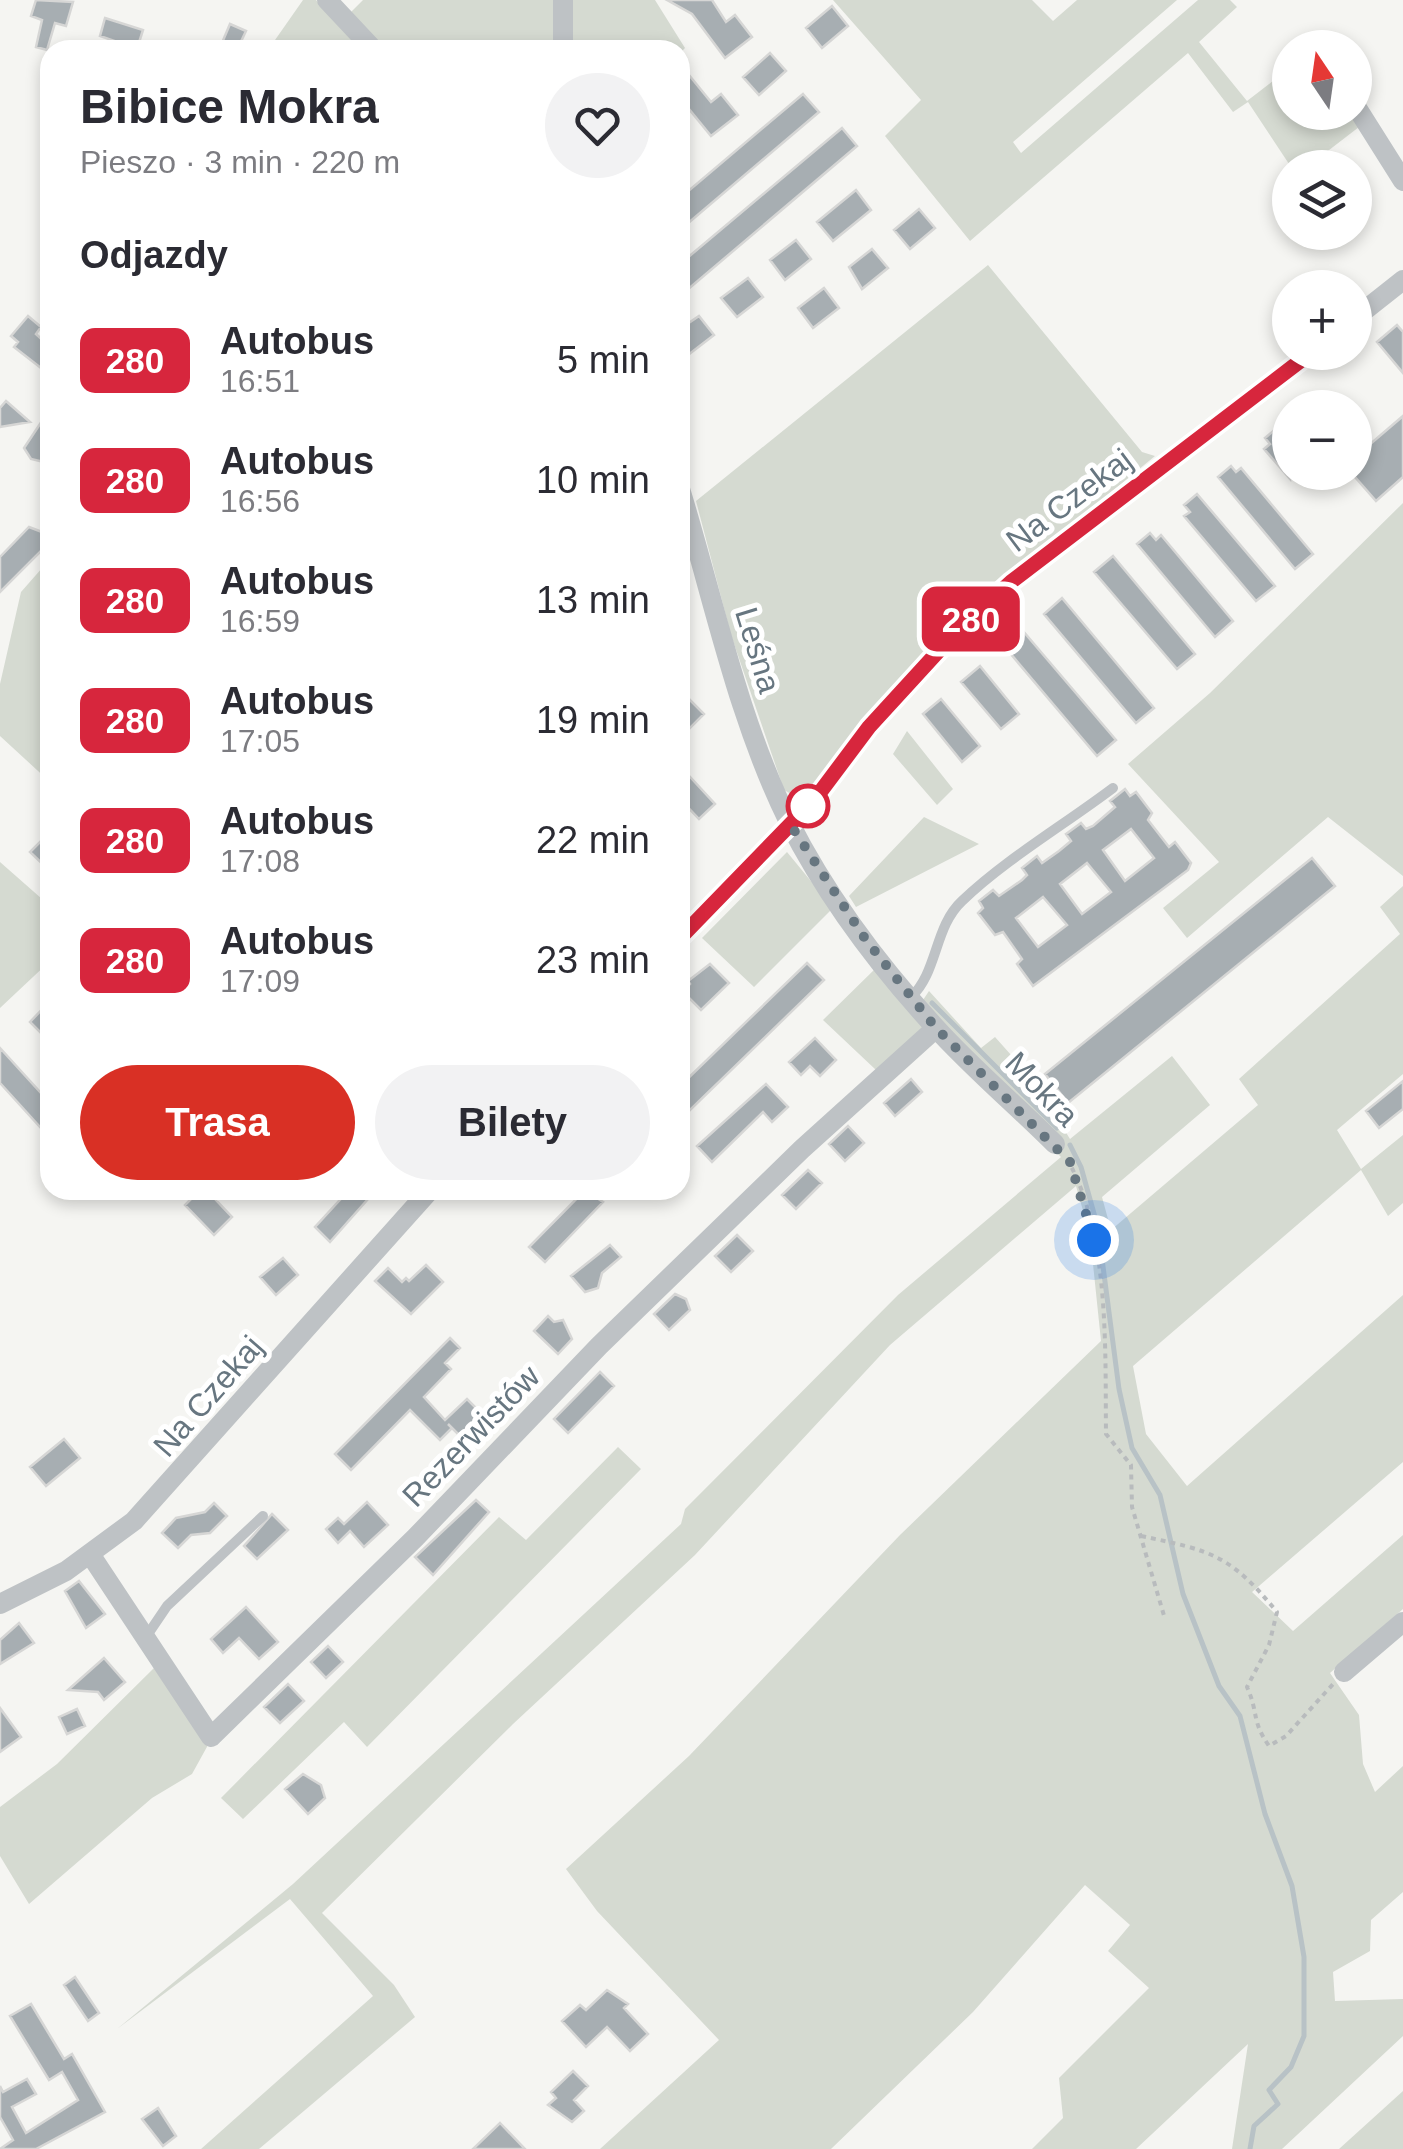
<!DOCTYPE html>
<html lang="pl">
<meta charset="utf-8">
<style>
body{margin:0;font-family:Arial,sans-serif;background:#f2f2f3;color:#2b2b33;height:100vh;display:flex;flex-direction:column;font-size:38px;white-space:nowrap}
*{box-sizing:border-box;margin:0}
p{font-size:32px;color:#7c7c81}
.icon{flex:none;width:55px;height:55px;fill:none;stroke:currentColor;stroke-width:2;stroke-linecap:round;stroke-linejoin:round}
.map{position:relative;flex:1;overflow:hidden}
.sheet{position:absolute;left:40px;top:40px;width:650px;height:1160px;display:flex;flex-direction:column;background:#fff;border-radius:30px;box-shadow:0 5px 15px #0003}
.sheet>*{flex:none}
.badge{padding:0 20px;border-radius:15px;font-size:35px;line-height:65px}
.needle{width:65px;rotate:347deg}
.buttons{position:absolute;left:1272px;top:30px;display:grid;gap:20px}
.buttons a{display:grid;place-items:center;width:100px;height:100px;border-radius:50%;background:#fff;box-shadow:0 5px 15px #0003;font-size:50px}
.you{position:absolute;width:50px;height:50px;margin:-25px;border:8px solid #fff;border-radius:50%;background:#1a73e8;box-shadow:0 0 0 15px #1a73e833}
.map>.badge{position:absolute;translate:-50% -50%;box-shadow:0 0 0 5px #fff}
h2{padding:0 40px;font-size:38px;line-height:90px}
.round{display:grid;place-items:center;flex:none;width:105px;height:105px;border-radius:52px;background:#f2f2f3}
.summary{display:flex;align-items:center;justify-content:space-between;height:170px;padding:0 40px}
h1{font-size:48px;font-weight:600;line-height:75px}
.action{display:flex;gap:20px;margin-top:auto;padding:20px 40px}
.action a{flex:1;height:115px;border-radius:60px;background:#d93025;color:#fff;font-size:40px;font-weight:600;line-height:115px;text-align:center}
.action a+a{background:#f2f2f3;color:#2b2b33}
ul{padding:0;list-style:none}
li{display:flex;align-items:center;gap:30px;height:120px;padding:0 40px}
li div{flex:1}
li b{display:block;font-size:38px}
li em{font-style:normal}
li .badge{min-width:110px;font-weight:700;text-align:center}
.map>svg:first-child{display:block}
.green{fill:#d5dad1}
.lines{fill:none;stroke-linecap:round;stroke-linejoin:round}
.stream{stroke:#b8c2c6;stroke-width:5}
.building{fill:#a7aeb2;stroke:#d6d6d5;stroke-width:2.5;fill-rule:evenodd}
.path{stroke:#b8bbbd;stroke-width:4;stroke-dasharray:5 5;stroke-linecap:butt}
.service{stroke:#bec2c5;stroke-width:10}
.minor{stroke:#bec2c5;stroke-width:20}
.line-casing{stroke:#fff;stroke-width:22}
.line{stroke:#d7263d;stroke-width:15}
.walk{stroke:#677680;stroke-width:10;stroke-dasharray:0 18}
.stop-dot{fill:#fff;stroke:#d7263d;stroke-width:5}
.labels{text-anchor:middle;stroke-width:10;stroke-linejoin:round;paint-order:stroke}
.street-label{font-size:32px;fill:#677680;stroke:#fff}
</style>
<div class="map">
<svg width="1403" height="2149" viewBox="0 0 1403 2149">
<rect width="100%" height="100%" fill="#f5f5f2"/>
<!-- green -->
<path class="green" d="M303,0H316L362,50H268Z
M363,0H556L557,50H384L349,14Z
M570,0H655L685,48L680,53L571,50Z
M833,0H1032L1053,21L1077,0H1177L1013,142L1021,153L1198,0H1230L1237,7L1199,42L1247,101L1290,68V112L1350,113L1359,127L1307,167H1291L1248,102L1233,112L1188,53L970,241L885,136L921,100Z
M988,265L1142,452L1155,456L950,625L800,799L784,790L731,635L696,501Z
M1403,503V876L1328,817L1187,938L1163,908L1219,862L1128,764L1210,693Z
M50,559V782L0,736V684L21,592Z
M907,731L953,789L937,805L893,754Z
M924,817L979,844L856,907L849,896Z
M787,852L833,908L754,987L702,938Z
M0,862L50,906V961L0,1008Z
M1403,886V1074L1337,1130L1361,1169L1403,1135V1203L1388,1216L1361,1170L1133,1366L1146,1434L1187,1486L1403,1295V1462L1252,1592L1293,1631L1403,1535V1609L1330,1673L1359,1715L1363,1764L1375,1792L1403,1766V1892L1371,1920L1370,1951L1333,1972L1335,2001L1403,1999V2036L1282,2149H1232L1248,2044L1136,2149H1032L1063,2118L1059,2078L1149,1988L1108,1951L1130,1925L1085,1885L973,2012L831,2149H600L719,2040L597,1911L566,1869L689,1756L900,1535L1101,1341L1090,1235L1076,1186L890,1345L695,1555L513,1724L322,1913L394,1985L415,2017L259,2149H201L373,1996L290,1899L117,2029L293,1884L681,1524L685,1509L898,1295L1061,1157L965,1063L923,1000L929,991L981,1048L995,1037L1068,1119L1062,1126L1070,1139L1172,1056L1210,1105L1102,1197L1111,1230L1258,1105L1239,1079L1400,934L1380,907Z
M877,967L924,1026L876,1070L823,1020Z
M618,1447L641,1469L367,1747L344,1722L243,1819L221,1798L499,1517L526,1540Z
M154,1668L208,1745L192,1774L152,1798L29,1904L0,1856V1807L57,1764Z
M1403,2091V2149H1339Z"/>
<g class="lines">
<!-- stream -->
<path class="stream" d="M932,1003L1057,1128
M1070,1145L1081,1167L1098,1228L1119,1389L1132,1448L1160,1495L1183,1594L1219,1686L1240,1716L1265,1814L1292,1886L1304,1957V2036L1291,2067L1269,2090L1278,2104L1254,2126L1250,2149"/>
</g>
<!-- building -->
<path class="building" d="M36,0L73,2L66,26L55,23L47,50L36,47L42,20L31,16Z
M667,0H712L726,22L735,15L752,37L725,58L692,14Z
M832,6L848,26L822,48L806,28Z
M105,18L143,30L137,49L100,36Z
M230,24L246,31L237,50H219Z
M770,53L786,71L759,95L743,77Z
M680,64L711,102L721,94L738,115L711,136L680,98Z
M803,94L819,112L680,230V198Z
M842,128L857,146L680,296V264Z
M856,190L871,210L833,241L817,222Z
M919,209L935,228L910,249L894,230Z
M796,240L811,259L785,280L770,260Z
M872,249L888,268L862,289L849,267Z
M748,278L763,297L737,317L721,298Z
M824,288L839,308L813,328L798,308Z
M28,316L41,327L36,334L50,347V357L41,368L14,347L18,342L11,336Z
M699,316L714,335L688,355L680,345V329Z
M1397,325L1403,332V373L1377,342Z
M6,401L30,422L0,427V408Z
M50,409V452L44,462L31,459L24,448Z
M1403,416V477L1376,501L1355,477V457Z
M1278,427L1290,442V479L1264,449L1270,444L1265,438Z
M1231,466L1236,472L1241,468L1313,554L1295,569L1218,477Z
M1197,494L1275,586L1256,601L1184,516L1190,512L1184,505Z
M29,527L42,532L43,549L0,592V557Z
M1150,533L1156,540L1161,535L1233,621L1215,637L1137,544Z
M1113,556L1195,654L1177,669L1094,572Z
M1062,598L1154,708L1136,723L1044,614Z
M1023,631L1116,740L1097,756L1004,646Z
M980,666L1019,714L1001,729L961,682Z
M680,690L704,714L689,729L680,719Z
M941,699L980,746L962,762L923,714Z
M680,766L715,804L699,819L680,799Z
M1125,789L1130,796L1136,792L1152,813L1148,820L1169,847L1175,842L1191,863L1188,870L1033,986L1017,964L1022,959L1003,932L995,935L978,913L983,908L979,901L993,890L999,896L1022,880L1027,875L1022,868L1037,856L1042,863L1059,851L1071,841L1066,834L1081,823L1086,829L1093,826L1115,807L1110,801ZM1131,829L1154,858L1125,881L1103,850ZM1087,863L1111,892L1082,914L1060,884ZM1043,897L1067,925L1038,947L1016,918Z
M50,832V871L30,852Z
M1312,858L1335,886L1068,1103L1045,1074Z
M807,963L824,980L690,1110L680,1100V1086Z
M710,964L729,983L701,1010L683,992L690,984L688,981Z
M50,1001V1042L30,1022Z
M815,1038L836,1060L820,1076L810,1066L801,1075L789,1062Z
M0,1048L50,1103V1138L0,1083Z
M911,1079L922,1092L895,1116L884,1103Z
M1403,1081V1109L1379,1128L1366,1111Z
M766,1084L788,1107L772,1122L763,1112L712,1162L697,1146Z
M848,1126L864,1143L845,1161L829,1144Z
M808,1170L822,1183L796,1209L782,1195Z
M186,1190H226L216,1200L232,1217L214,1235L185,1205L193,1197Z
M349,1190H376L330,1242L315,1227Z
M585,1190L603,1202L545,1262L529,1247Z
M737,1235L753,1251L731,1272L715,1256Z
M610,1245L621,1257L602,1273L598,1288L585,1292L571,1276Z
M283,1258L298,1275L276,1295L260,1277Z
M426,1265L443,1282L411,1314L375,1281L388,1268L402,1282L406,1278L409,1281Z
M675,1294L686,1299L690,1310L669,1330L654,1314Z
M548,1316L554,1322L563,1320L572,1339L558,1354L534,1331Z
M450,1338L460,1348L445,1363L451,1369L424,1397L445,1420L467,1399L488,1420L466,1442L448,1424L452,1428L440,1440L410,1410L351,1470L335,1454Z
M600,1372L614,1386L568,1433L554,1419Z
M64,1439L80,1458L46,1486L30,1467Z
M476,1500L489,1512L433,1575L415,1557Z
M367,1502L388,1525L364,1547L350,1531L338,1543L326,1529L338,1518L344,1524Z
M214,1503L227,1516L210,1533L191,1535L178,1548L162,1533L176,1518L205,1512Z
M272,1514L288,1530L257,1559L244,1546Z
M79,1581L105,1614L86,1628L65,1591Z
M246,1607L278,1642L259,1659L239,1638L223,1653L211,1639Z
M19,1623L34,1643L0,1664V1640Z
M328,1646L343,1662L326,1678L311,1662Z
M104,1658L125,1682L104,1700L98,1692L68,1690Z
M288,1684L304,1701L280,1723L264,1707Z
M0,1708L21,1737L0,1752Z
M77,1709L85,1726L67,1734L59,1717Z
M303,1774L321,1785L325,1798L308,1814L285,1789Z
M75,1977L99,2013L88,2021L64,1985Z
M607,1990L628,2004L624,2008L648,2034L630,2051L607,2027L586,2047L562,2021L580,2005L586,2010Z
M31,2004L64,2059L72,2054L105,2112L36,2149H0L13,2140L0,2117V2086L3,2092L27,2079L36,2094L12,2107L26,2133L78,2100L62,2072L49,2080L10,2016Z
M573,2071L588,2086L574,2100L584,2111L572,2122L548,2105L556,2098L551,2092Z
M158,2108L176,2136L163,2146L142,2119Z
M500,2123L525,2149H473Z"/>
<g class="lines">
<!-- path -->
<path class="path" d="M1067,1159C1110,1233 1105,1352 1106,1434L1131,1465L1132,1507L1165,1619
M1141,1536C1213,1551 1230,1555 1277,1612L1269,1645L1247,1687C1259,1714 1251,1720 1269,1746L1286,1736L1334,1683"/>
<!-- service -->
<path class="service" d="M911,997C938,972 934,927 962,901C1006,859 1064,825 1113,788
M146,1637L167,1606L263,1516"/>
<!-- minor -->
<path class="minor" d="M327,0L374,50
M563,0V50
M1357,108L1403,181
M1355,318L1403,280
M680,489C714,600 737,717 789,822C826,895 880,967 935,1027C972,1068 1016,1105 1055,1144
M680,938L815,799L869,727L956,632L1011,582L1312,352
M90,1554L211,1737L415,1538L599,1346L802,1149L936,1028
M0,1604L66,1571L134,1521L430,1190
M1344,1672L1403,1622"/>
</g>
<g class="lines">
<defs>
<path id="line" d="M680,938L815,799L869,727L956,632L1011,582L1312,352"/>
</defs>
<!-- line casing -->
<use href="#line" class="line-casing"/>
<!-- line -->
<use href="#line" class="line"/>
<!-- walk -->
<path class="walk" d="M808,806L815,799L790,824L866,940L936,1028L1070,1162L1094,1240"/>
</g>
<!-- markers -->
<circle class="stop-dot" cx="808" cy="806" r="20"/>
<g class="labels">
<!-- street labels -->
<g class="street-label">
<text transform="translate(1069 500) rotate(-37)" y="11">Na Czekaj</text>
<text transform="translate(758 650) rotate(73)" y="11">Leśna</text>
<text transform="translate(1042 1089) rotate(46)" y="11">Mokra</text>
<text transform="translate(208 1396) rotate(-49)" y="11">Na Czekaj</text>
<text transform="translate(471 1436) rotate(-46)" y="11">Rezerwistów</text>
</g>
</g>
</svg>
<div class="buttons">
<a><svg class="needle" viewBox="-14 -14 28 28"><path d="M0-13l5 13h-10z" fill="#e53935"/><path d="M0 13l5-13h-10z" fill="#7c7c81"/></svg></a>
<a><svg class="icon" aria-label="layers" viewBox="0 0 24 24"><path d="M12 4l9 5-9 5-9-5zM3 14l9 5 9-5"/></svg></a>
<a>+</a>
<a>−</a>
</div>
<div class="you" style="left:1094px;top:1240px"></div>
<b class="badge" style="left:971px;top:619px;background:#d7263d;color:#fff">280</b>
<section class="sheet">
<div class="summary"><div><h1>Bibice Mokra</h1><p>Pieszo · 3 min · 220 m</p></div><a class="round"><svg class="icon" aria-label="heart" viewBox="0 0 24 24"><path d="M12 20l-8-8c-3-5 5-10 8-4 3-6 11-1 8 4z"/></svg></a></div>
<h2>Odjazdy</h2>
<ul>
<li><span class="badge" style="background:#d7263d;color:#fff">280</span><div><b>Autobus</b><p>16:51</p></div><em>5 min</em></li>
<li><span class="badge" style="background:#d7263d;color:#fff">280</span><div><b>Autobus</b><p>16:56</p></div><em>10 min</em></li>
<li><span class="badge" style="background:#d7263d;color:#fff">280</span><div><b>Autobus</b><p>16:59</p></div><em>13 min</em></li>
<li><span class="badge" style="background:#d7263d;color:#fff">280</span><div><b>Autobus</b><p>17:05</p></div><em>19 min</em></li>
<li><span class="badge" style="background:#d7263d;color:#fff">280</span><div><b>Autobus</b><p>17:08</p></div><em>22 min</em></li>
<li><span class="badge" style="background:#d7263d;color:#fff">280</span><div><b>Autobus</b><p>17:09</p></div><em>23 min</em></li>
</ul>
<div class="action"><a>Trasa</a><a>Bilety</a></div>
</section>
</div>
